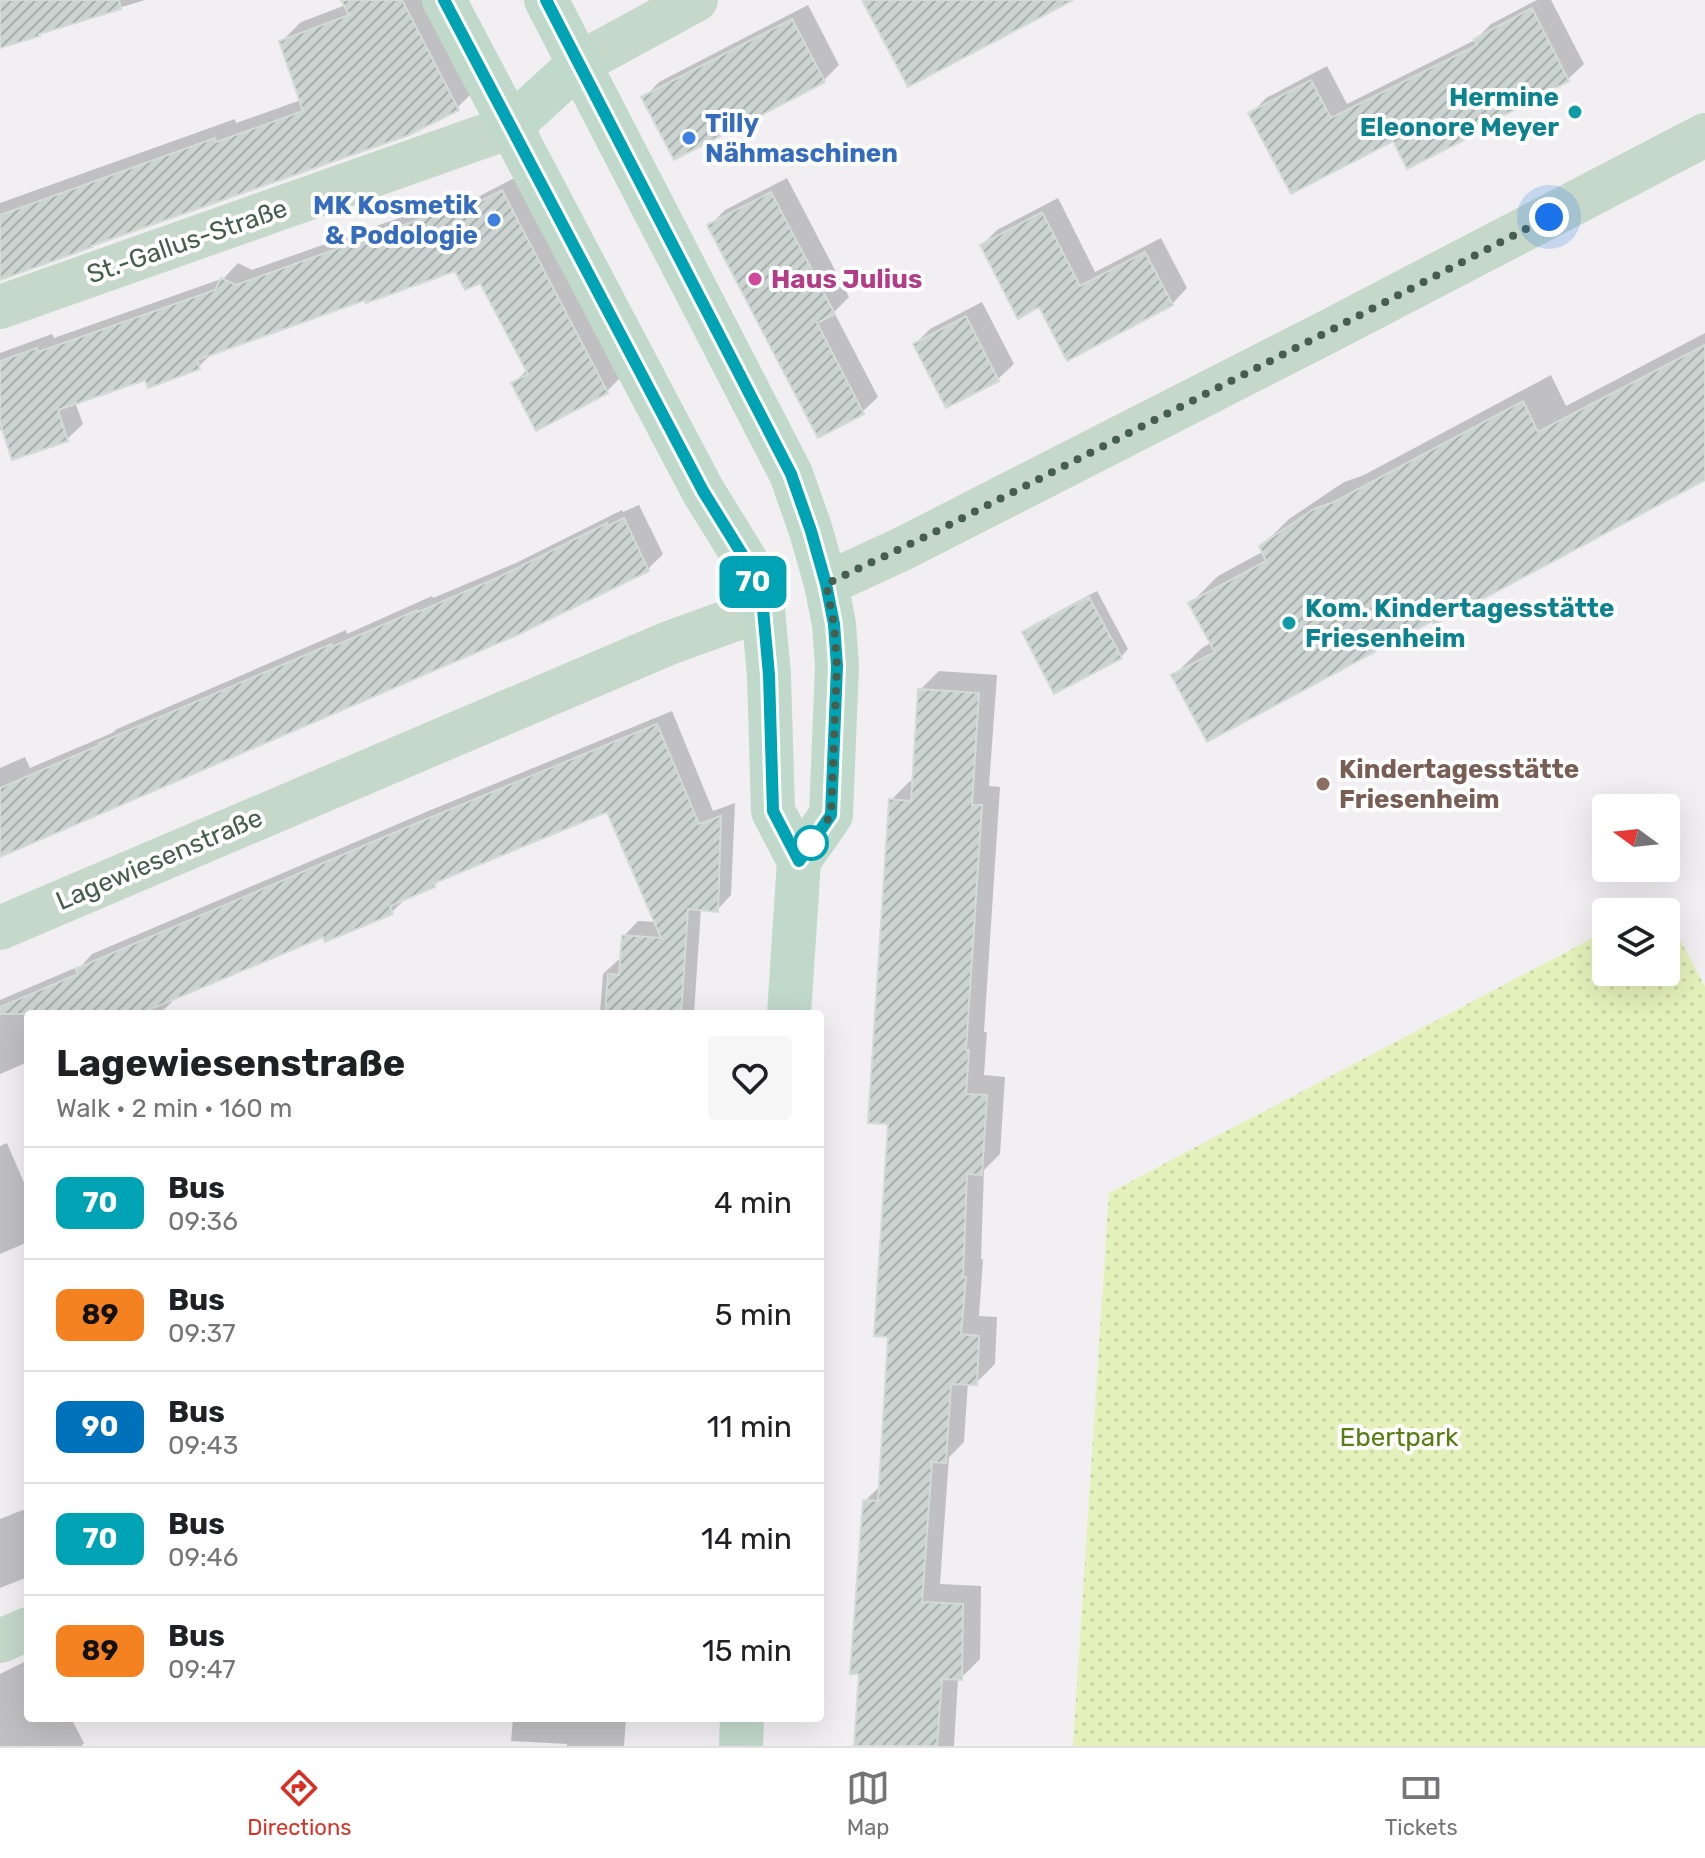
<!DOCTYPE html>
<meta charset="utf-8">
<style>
body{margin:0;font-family:Rubik,sans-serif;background:#f6f6f6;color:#202124;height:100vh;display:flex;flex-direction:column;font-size:30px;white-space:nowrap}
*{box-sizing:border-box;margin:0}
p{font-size:26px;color:#757577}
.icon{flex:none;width:44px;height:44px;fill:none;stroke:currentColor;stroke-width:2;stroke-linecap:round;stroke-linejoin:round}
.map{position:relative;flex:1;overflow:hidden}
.sheet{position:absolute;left:24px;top:1010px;width:800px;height:712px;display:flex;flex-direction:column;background:#fff;border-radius:8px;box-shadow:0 8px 32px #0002}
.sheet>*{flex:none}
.badge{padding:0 16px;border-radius:12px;font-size:28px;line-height:52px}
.needle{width:52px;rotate:285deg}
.fabs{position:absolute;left:1592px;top:794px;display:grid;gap:16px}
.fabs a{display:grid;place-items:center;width:88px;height:88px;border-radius:8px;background:#fff;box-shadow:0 8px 32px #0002;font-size:40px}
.you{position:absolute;width:40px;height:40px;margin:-20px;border:6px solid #fff;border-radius:50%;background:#1a73e8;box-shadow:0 0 0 12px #1a73e833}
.map>.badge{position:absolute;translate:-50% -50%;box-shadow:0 0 0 4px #fff}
.round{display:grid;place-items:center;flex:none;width:84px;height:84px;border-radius:8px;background:#f6f6f6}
.head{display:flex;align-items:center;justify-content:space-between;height:136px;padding:0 32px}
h1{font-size:38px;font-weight:700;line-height:60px}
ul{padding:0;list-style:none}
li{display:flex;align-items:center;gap:24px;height:112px;padding:0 32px;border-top:2px solid #e0e0e0}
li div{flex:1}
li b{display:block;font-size:30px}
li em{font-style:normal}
li .badge{min-width:88px;font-weight:700;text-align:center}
.tabs{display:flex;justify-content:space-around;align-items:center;height:112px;border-top:2px solid #e0e0e0;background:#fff;font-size:22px;color:#757577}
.tabs a{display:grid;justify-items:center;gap:4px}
.tabs .selected{color:#d93025}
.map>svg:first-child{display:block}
.grass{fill:url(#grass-dots)}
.shadow{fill:#0003}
.building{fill:url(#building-hatch);stroke:#d3dbd7;stroke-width:2}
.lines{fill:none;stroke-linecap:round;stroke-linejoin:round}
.minor{stroke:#c5d8ca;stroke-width:44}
.secondary{stroke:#c1d9ca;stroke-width:44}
.line-casing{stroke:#fff;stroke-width:18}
.line{stroke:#00a3b4;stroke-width:12}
.walk{stroke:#465e4e;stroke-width:8;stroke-dasharray:0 14.4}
.culture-dot{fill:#0f9aa8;stroke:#fff;stroke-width:3}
.shop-dot{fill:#3f7fe0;stroke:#fff;stroke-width:3}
.hotel-dot{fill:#d1479c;stroke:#fff;stroke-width:3}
.education-dot{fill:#8d6e63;stroke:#fff;stroke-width:3}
.stop-dot{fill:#fff;stroke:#00a3b4;stroke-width:4}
.labels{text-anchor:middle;stroke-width:8;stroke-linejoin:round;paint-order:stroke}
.culture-label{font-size:26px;font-weight:bold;fill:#0d838f;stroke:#fff;text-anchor:end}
.shop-label{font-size:26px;font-weight:bold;fill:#366cbe;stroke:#fff;text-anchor:start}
.street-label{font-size:26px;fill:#465e4e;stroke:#fff}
.hotel-label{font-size:26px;font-weight:bold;fill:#b23c85;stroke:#fff;text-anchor:start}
.education-label{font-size:26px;font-weight:bold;fill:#785e54;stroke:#fff;text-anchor:start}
.park-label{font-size:26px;fill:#587e12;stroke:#fff}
</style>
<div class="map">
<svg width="1705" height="1746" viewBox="0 0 1705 1746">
<defs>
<pattern id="grass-dots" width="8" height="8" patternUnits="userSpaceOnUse" patternTransform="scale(2)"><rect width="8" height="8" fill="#e5f1bb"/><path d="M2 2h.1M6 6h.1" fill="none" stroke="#c6d1a2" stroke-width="1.8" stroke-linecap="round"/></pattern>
<pattern id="building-hatch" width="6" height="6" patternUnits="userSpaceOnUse" patternTransform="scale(2)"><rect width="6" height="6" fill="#cbd4d1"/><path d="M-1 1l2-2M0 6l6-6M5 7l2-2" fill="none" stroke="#a7afac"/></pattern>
</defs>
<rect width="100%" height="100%" fill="#f1eff2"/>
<!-- grass -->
<path class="grass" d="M1666,913L1705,987V1746H1073L1109,1193L1606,931V972H1666Z"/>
<!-- shadow -->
<path class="shadow" d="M0,0H145L42,31L0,46Z
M343,0H431L477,88L457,108L0,278V203L235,119L236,123L301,100L281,42L301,22L346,5Z
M1537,0H1551L1584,64L1568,79L1472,130L1463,139L1394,138L1251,114L1266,98L1327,66L1347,104L1475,40L1491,24Z
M808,5L839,65L824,80L644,98L659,82Z
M518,176L622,376L607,391L513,384L528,369L481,280L456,269L366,298L214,352L198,367L146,378L75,402L83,424L67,439L4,429L0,430V353L52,334L54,338L224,278L238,263L252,270L464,195L468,202Z
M787,178L849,297L834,312L878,397L862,412L710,225L725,210Z
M1058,198L1095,272L1161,238L1187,288L1172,304L1040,305L982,245L997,230Z
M982,302L1014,364L998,379L947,406L915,344L930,329Z
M1705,333V477L1433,618L1174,675L1202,648L1212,642L1191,603L1218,576L1264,551L1261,547L1289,519L1344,482L1364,475L1551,375L1566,406Z
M639,505L663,554L648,569L516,633L0,854V768L25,757L30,768L112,733L117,729L346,630L347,634L432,596L433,598L516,563L622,510L623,512Z
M1097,591L1128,649L1121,657L1024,633L1031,626Z
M939,671L997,675L989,786L1000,787L984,1032H987L984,1075L1005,1077L1000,1154L984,1170L981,1259H983L979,1316L997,1317L995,1364L976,1383L968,1382L964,1442L949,1457L940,1584L981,1586L980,1659L961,1678H958L954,1746H856L861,1673L865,1501L881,1485L890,1335L891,800L910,781L914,782L920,690Z
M672,711L713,811L735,803L731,895L717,910L701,908L694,1014H600L603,974L618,960H622L624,936L638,921L657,922L608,809L442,878L434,886L408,896L392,912L324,935L170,999L172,1002L159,1014H28V1062L0,1074V1000L82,965L92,954L426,812Z
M7,1143L28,1192V1242L0,1254V1146Z
M28,1508V1577L0,1588V1519Z
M28,1660V1718H71L84,1743L81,1746H0V1674Z
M513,1718H626L624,1746H567V1744L511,1741Z"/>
<!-- building -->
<path class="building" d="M0,0H119L121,9L39,34L40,36L0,48Z
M341,0H402L459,110L409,135L91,246L92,247L0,280V215L215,138L216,142L303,111L279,41L349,15Z
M862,0H1073L908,87Z
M1532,8L1569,81L1462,137L1464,140L1407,169L1393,141L1291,194L1248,113L1311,80L1331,118L1477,45L1474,39Z
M792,19L825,82L674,160L641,97Z
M502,190L608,393L536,431L511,383L528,374L480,283L465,290L455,271L366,303L365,300L197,360L200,369L148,388L145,380L58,410L68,441L12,460L0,423V361L37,348L38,352L215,290L221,278L236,285L448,209L452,216Z
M771,192L835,314L817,323L864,414L818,438L707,225Z
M1042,212L1080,286L1145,252L1173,305L1067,361L1039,307L1018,319L980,245Z
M966,316L999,381L946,408L913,344Z
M1705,345V480L1434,625L1432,621L1207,742L1171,675L1215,652L1188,603L1266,561L1259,546L1314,509L1334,502L1523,401L1538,432Z
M624,518L649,571L517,635L0,857V788L100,745L99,743L331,644L332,647L417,610L418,612L499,577L607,523L608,526Z
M1089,597L1122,658L1054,694L1022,632Z
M918,689L979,693L972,805H982L966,1050H969L966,1094L987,1095L982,1175L967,1174L963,1277H966L961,1334L979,1336L977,1385L951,1384L946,1463L932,1462L922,1602L963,1604L962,1680L942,1679L937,1746H854L859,1674H850L863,1500L878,1501L888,1337L874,1336L888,1124L868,1123L889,799L911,801Z
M657,724L699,824L721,816L718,912L688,909L681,1014H605L608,974L619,975L622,935L661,938L607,812L434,883L435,887L390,906L393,914L325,942L323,937L139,1014H0V1007L78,974L75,969L410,826Z"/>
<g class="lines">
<!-- minor -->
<path class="minor" d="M580,63L696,0
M0,307L510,127
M826,584L902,549L1331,330L1705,135
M0,928L669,643L763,609
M0,1641L28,1629"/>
<!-- secondary -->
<path class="secondary" d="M444,0L703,491L745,559L763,609L769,675L773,811L799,861
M546,0L791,474L811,531L826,584L834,624L837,666L831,815L799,861L789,1014
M510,127L580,63
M741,1746L742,1718"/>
</g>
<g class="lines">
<defs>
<path id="line" d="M444,0L703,491L745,559L763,609L769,675L773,811L799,861L831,815L837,666L834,624L826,584L811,531L791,474L546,0"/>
</defs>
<!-- line casing -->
<use href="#line" class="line-casing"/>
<!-- line -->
<use href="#line" class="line"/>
<!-- walk -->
<path class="walk" d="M811,843L831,815L837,666L834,624L826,584L929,535L1331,330L1549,217"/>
</g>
<!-- markers -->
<g class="culture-dot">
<circle cx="1575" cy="112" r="8"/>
<circle cx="1289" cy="623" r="8"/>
</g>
<g class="shop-dot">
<circle cx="689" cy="138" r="8"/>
<circle cx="494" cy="220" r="8"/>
</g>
<circle class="hotel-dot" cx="755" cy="279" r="8"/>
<circle class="education-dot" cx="1323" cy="784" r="8"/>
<circle class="stop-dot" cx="811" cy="843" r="16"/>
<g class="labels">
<!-- culture labels -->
<g class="culture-label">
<text x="1559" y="106">Hermine<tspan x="1559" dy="30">Eleonore Meyer</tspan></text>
<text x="1305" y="617" text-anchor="start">Kom. Kindertagesstätte<tspan x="1305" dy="30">Friesenheim</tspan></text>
</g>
<!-- shop labels -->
<g class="shop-label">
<text x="705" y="132">Tilly<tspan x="705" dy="30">Nähmaschinen</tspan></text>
<text x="478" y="214" text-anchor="end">MK Kosmetik<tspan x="478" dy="30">&amp; Podologie</tspan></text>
</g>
<!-- street labels -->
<g class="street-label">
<text transform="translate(187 241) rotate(-19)" y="9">St.-Gallus-Straße</text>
<text transform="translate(159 859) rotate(-23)" y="9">Lagewiesenstraße</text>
</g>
<!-- hotel labels -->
<g class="hotel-label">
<text x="771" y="288">Haus Julius</text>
</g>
<!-- education labels -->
<g class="education-label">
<text x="1339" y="778">Kindertagesstätte<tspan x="1339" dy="30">Friesenheim</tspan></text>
</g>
<!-- park labels -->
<g class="park-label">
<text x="1399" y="1446">Ebertpark</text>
</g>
</g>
</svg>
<div class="fabs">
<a><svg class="needle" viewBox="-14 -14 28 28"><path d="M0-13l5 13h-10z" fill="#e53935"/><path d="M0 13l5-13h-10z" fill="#757577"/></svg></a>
<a><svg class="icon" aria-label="layers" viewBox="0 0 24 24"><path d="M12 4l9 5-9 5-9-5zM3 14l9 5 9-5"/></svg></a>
</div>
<div class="you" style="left:1549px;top:217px"></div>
<b class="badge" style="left:753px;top:582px;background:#00a3b4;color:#fff">70</b>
<section class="sheet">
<div class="head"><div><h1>Lagewiesenstraße</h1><p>Walk · 2 min · 160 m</p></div><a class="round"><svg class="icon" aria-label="heart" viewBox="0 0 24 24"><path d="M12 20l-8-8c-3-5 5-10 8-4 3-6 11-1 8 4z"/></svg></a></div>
<ul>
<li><span class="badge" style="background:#00a3b4;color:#fff">70</span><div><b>Bus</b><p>09:36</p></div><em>4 min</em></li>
<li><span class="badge" style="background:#f58220;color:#111">89</span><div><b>Bus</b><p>09:37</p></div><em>5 min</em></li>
<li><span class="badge" style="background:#0072bc;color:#fff">90</span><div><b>Bus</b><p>09:43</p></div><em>11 min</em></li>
<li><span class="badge" style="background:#00a3b4;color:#fff">70</span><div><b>Bus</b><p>09:46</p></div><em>14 min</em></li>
<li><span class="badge" style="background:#f58220;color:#111">89</span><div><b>Bus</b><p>09:47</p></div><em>15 min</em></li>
</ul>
</section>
</div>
<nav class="tabs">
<a class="selected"><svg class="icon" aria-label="directions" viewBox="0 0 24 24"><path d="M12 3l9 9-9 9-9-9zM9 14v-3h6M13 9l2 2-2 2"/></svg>Directions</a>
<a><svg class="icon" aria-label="map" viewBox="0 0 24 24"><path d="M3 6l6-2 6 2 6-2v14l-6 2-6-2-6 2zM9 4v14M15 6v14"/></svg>Map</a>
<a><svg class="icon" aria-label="tickets" viewBox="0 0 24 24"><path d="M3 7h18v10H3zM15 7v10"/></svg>Tickets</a>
</nav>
